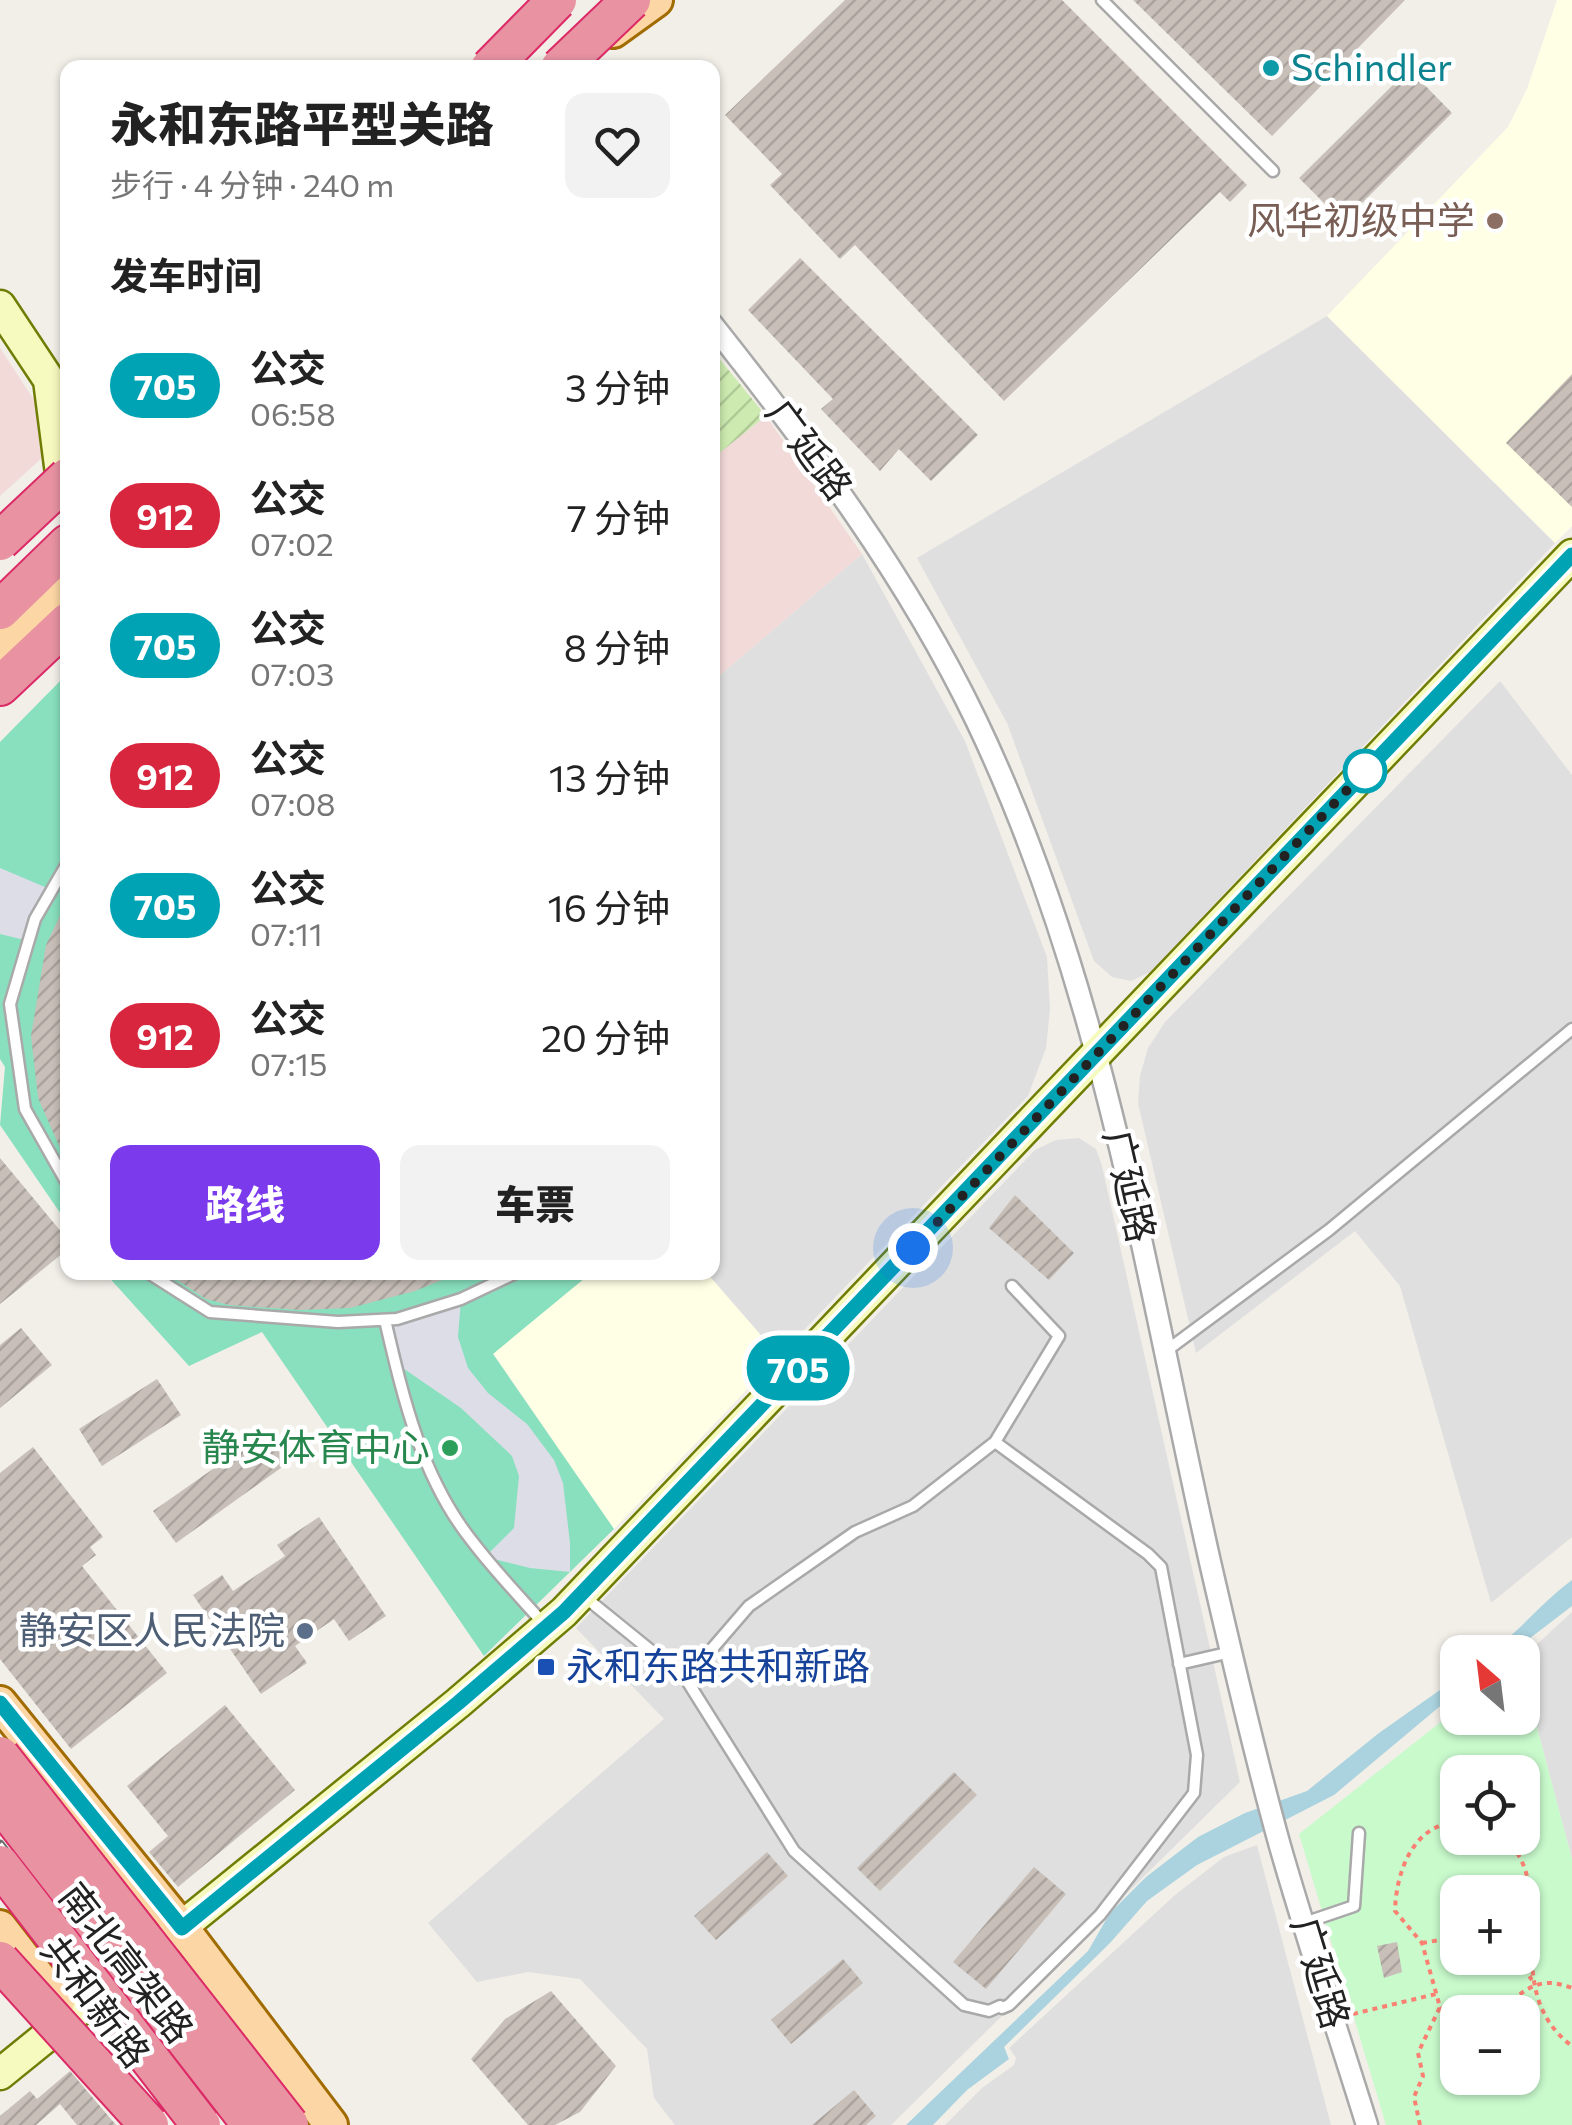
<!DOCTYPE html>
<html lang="zh">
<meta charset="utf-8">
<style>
body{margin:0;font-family:Commissioner,"Noto Sans SC",sans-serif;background:#f2f2f2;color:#222;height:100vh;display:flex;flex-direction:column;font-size:38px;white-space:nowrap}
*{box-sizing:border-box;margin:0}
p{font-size:32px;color:#767676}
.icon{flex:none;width:55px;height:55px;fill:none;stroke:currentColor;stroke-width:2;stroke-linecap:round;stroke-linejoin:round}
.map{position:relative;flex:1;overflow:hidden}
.side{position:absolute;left:60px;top:60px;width:660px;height:1220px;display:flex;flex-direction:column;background:#fff;border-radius:20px;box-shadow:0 2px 8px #0004}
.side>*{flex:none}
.badge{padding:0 20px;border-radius:32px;font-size:35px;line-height:65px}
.needle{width:65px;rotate:332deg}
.fabs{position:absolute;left:1440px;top:1635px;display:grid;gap:20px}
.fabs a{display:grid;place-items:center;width:100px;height:100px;border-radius:20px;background:#fff;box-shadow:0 2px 8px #0004;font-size:50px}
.you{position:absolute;width:50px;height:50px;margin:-25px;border:8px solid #fff;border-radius:50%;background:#1a73e8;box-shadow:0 0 0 15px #1a73e833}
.map>.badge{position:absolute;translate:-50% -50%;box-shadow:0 0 0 5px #fff}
h2{padding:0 50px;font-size:38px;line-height:90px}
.round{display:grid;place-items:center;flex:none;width:105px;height:105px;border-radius:20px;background:#f2f2f2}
.summary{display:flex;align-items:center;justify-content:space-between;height:170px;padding:0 50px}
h1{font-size:48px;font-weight:800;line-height:75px}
.primary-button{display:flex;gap:20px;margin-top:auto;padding:20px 50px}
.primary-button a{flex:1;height:115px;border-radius:20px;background:#7c3aed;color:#fff;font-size:40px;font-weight:800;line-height:115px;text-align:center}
.primary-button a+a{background:#f2f2f2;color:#222}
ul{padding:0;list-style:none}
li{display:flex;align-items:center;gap:30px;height:130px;padding:0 50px}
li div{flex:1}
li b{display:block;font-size:38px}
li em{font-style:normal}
li .badge{min-width:110px;font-weight:700;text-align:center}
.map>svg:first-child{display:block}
.residential{fill:#e0dfdf}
.commercial{fill:#f2dad9}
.education{fill:#ffffe5}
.park{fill:#c8facc;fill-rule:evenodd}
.garden{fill:url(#garden-furrows)}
.pitch{fill:#88e0be}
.plaza{fill:#dddde8}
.water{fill:#aad3df}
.building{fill:url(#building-hatch)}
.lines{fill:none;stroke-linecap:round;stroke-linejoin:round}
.lane-casing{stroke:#a9a9a9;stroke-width:15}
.street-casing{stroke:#a9a9a9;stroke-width:25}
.secondary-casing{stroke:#707d05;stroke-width:35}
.primary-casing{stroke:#a06b00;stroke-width:38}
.highway-casing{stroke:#dc2a67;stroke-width:42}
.path{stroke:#fa8072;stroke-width:4;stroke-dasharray:5 5;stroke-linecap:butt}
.lane{stroke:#fff;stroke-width:10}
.street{stroke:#fff;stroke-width:20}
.secondary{stroke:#f7fabf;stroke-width:30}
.primary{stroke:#fcd6a4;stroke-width:32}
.highway{stroke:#e892a2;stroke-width:38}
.rail-casing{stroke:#707070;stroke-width:9}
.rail{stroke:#fff;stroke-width:5;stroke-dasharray:15;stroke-linecap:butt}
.highway-bridge-casing{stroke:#dc2a67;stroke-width:42;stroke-linecap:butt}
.highway-bridge{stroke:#e892a2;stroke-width:38}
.line-casing{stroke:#fff;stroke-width:22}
.line{stroke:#00a3b4;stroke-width:15}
.walk{stroke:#222;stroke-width:10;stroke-dasharray:0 18}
.culture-dot{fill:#0f9aa8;stroke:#fff;stroke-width:4}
.education-dot{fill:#8d6e63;stroke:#fff;stroke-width:4}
.stop-dot{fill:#fff;stroke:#00a3b4;stroke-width:5}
.leisure-dot{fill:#2e9e5b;stroke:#fff;stroke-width:4}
.service-dot{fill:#5c6f8a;stroke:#fff;stroke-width:4}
.transit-dot{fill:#1a4fb4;stroke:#fff;stroke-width:4}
.labels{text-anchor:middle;stroke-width:9;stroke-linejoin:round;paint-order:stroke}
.culture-label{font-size:38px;fill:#0d838f;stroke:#fff;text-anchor:start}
.education-label{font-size:38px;fill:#785e54;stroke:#fff;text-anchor:end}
.street-label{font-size:38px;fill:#222;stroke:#fff}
.leisure-label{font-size:38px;fill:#27864d;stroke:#fff;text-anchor:end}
.service-label{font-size:38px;fill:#4e5e75;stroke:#fff;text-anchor:end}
.transit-label{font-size:38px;fill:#164399;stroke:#fff;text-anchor:start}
</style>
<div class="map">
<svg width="1572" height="2125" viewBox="0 0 1572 2125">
<defs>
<pattern id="garden-furrows" width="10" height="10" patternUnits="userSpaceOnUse" patternTransform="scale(2.5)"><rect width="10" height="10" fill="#cdebb0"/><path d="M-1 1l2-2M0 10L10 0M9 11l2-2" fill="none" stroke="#b0c997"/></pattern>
<pattern id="building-hatch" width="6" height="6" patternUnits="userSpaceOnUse" patternTransform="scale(2.5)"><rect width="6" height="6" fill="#c7bfb8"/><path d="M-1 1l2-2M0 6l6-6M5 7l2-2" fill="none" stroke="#aba49e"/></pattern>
</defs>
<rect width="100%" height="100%" fill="#f2efe9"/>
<!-- residential -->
<path class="residential" d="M1327,316L1555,543L1150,972L1131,981L1112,977L1094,961L1007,723L917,558Z
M862,554L965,741L1047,957L1050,1009L1046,1048L1028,1096L779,1356L706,1273L712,1272L715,1060L713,681Z
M1500,681L1572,775V1537L1491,1603L1400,1286L1355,1231L1196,1353L1138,1103L1140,1076L1148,1048L1165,1022Z
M1079,1138L1096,1149L1102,1166L1240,1782L891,2125H675L654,2098L647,2049L580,1979L528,1972L477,1982L428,1923L664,1719L576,1628L1035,1150L1056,1140Z
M1572,1612V1859L1523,1675L1522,1658Z
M1257,1845L1331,2125H945L982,2088L1014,2065L1016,2058L1009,2048L1175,1895L1224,1857Z"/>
<!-- commercial -->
<path class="commercial" d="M0,348L42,412V458L0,496Z
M766,416L862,554L713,681V458Z"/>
<!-- education -->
<path class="education" d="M1557,0H1572V526L1555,543L1327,316L1508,127L1527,89Z
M706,1272L779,1356L614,1529L493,1353L591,1273Z"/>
<!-- park -->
<path class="park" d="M1523,1675L1572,1859V2125H1386L1299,1834L1457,1709L1458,1718H1522ZM1458,1772H1522V1838H1458ZM1458,1892H1522V1958H1458ZM1458,2012H1522V2078H1458Z"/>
<!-- garden -->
<path class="garden" d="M713,351L766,416L713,458H712Z"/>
<!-- pitch -->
<path class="pitch" d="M67,674V1223L0,1125L5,1067L0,1059V742Z
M105,1273H591L493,1354L614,1529L484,1656L262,1332L189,1366Z"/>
<!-- plaza -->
<path class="plaza" d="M0,868L52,890L29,941L0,934Z
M461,1299L458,1337L468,1368L488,1393L527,1424L554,1460L563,1483L570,1543V1572L530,1568L485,1557L514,1528L519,1476L512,1456L461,1408L394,1362L385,1320Z"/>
<!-- water -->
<path class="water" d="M1572,1580V1606L1512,1652H1491C1522,1629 1541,1603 1572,1580Z
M1457,1678V1692L1334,1795L1197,1865L1147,1901L1110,1943L1004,2047L1009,2059L967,2090L933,2125H906L1088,1951L1110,1913L1146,1877L1198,1837L1245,1813L1307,1791L1379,1733Z"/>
<!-- building -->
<path class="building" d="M845,0H1062L1247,185L1230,202L1220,192L1004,401L855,245L840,259L770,185L782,174L725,115Z
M1133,0H1405L1272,136Z
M1409,69L1452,113L1343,222L1299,178Z
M800,258L978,435L931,481L899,449L880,471L821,409L833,399L748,310Z
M1572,374V507L1506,443Z
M68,899V1166L38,1098L31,1036L46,945Z
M0,1158L68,1240V1249L0,1304Z
M1015,1195L1074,1253L1049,1280L989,1228Z
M165,1272H459V1273L415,1291L350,1308L300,1310L229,1305L206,1299Z
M21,1328L52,1365L0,1408V1345Z
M157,1379L181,1415L102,1466L79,1429Z
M270,1429L292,1460L176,1543L153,1511Z
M33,1447L103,1537L90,1547L96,1555L82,1566L167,1673L71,1749L0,1659V1473Z
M319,1517L386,1616L349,1641L334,1619L295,1646L307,1663L261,1694L193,1595L222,1575L233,1591L285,1556L277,1545Z
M225,1705L295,1790L178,1887L149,1852L168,1836L127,1786Z
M954,1772L977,1795L880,1891L857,1868Z
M767,1852L788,1876L716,1940L694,1916Z
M1034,1867L1066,1894L986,1989L953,1962Z
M1397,1942L1402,1972L1384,1978L1377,1946Z
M843,1959L863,1983L791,2044L771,2020Z
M551,1991L616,2066L580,2112L555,2125H528L471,2059L505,2019Z
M70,2071L116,2125H77L60,2104L36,2125H0V2116L30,2091L37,2099Z
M854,2090L876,2116L866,2125H812Z"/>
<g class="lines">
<defs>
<path id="lane" d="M1102,0L1273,171
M68,862L35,919L10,1004L25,1109L68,1185
M147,1272L210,1312L338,1322L397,1319L461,1299L518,1272
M385,1320C403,1397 421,1477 472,1541C494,1570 519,1596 543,1623
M1166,1351L1329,1230L1572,1029
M586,1598L686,1679L794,1851L964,2005L989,2011L1000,2006L1002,2008L1009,2005L1100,1915L1194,1793L1197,1755L1161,1567L1148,1554L995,1442
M1179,1664L1231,1652
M686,1679L749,1606L855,1532L913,1506L995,1442L1059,1336L1012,1286
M1304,1923L1354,1906L1359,1833"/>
<path id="street" d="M712,324C812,450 906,575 976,720C1103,985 1146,1278 1210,1562C1232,1657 1254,1753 1280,1846C1307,1940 1338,2032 1367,2125"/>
<path id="secondary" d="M0,306L49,380L64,497
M0,2074L458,1703L564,1612L1572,555"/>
<path id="primary" d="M613,31L656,0
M0,645L68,579
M0,1703L182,1928L331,2125
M0,1927L58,2002"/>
<path id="highway" d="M0,610L68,544
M0,686L68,622"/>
</defs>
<!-- lane casing -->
<use href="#lane" class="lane-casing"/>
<!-- street casing -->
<use href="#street" class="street-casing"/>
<!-- secondary casing -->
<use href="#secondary" class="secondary-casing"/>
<!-- primary casing -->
<use href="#primary" class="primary-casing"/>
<!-- highway casing -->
<use href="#highway" class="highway-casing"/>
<!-- path -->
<path class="path" d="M1504,1838C1509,1843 1516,1849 1519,1856C1550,1910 1504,1995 1572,2046
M1422,1943L1446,1939L1458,1941
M1506,1958L1524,1969L1532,1980
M1440,2007L1458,2038
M1513,2012L1515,1998C1535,1982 1548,1979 1572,1988
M1353,2014L1436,1994
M1420,2125L1414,2097L1423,2076L1418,2053L1440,2007L1422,1943L1395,1911C1396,1872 1413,1824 1458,1822"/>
<!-- lane -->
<use href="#lane" class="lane"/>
<!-- street -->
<use href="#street" class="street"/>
<!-- secondary -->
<use href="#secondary" class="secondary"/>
<!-- primary -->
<use href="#primary" class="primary"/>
<!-- highway -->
<use href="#highway" class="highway"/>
<defs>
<path id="rail" d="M0,1815L236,2125
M0,1844L214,2125"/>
</defs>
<!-- rail casing -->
<use href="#rail" class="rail-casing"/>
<!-- rail -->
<use href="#rail" class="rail"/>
<defs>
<path id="highway-bridge" d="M490,68L557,0
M560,68L631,0
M0,541L68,477
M0,1756L289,2125
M0,1801L252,2125
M0,1865L201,2125
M0,1961L149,2125"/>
</defs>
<!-- highway-bridge casing -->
<use href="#highway-bridge" class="highway-bridge-casing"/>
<!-- highway-bridge -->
<use href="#highway-bridge" class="highway-bridge"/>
</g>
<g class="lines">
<defs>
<path id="line" d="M0,1703L182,1928L458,1703L564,1612L1572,555"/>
</defs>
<!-- line casing -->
<use href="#line" class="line-casing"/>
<!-- line -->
<use href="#line" class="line"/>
<!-- walk -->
<path class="walk" d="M913,1248L1368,768L1365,771"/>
</g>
<!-- markers -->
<circle class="culture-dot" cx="1271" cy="68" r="10"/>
<circle class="education-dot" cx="1495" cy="221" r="10"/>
<circle class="stop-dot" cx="1365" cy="771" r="20"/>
<circle class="leisure-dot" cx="450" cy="1448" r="10"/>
<circle class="service-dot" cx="305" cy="1631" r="10"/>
<rect class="transit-dot" x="536" y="1657" width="20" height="20" rx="5"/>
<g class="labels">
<!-- culture labels -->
<g class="culture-label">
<text x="1291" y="81">Schindler</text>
</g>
<!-- education labels -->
<g class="education-label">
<text x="1475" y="234">风华初级中学</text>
</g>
<!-- street labels -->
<g class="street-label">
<text transform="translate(809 450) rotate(53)" y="13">广延路</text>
<text transform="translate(1129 1186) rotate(77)" y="13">广延路</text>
<text transform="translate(126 1963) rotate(52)" y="13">南北高架路</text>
<text transform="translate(1320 1973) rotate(73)" y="13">广延路</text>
<text transform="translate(95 2002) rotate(53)" y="13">共和新路</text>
</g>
<!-- leisure labels -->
<g class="leisure-label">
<text x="430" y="1461">静安体育中心</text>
</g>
<!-- service labels -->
<g class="service-label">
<text x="285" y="1644">静安区人民法院</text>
</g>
<!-- transit labels -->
<g class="transit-label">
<text x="566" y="1680">永和东路共和新路</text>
</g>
</g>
</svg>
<div class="fabs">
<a><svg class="needle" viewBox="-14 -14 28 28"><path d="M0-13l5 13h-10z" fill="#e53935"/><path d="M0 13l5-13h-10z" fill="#767676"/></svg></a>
<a><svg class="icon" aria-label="locate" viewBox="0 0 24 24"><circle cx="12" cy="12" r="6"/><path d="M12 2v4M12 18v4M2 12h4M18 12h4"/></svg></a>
<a>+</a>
<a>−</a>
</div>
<div class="you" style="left:913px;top:1248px"></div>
<b class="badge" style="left:798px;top:1368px;background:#00a3b4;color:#fff">705</b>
<section class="side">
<div class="summary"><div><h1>永和东路平型关路</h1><p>步行 · 4 分钟 · 240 m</p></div><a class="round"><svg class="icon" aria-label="heart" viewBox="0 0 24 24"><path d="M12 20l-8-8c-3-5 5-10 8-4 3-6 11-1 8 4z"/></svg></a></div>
<h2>发车时间</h2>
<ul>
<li><span class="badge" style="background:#00a3b4;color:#fff">705</span><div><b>公交</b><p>06:58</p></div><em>3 分钟</em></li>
<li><span class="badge" style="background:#d7263d;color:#fff">912</span><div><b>公交</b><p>07:02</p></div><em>7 分钟</em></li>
<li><span class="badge" style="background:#00a3b4;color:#fff">705</span><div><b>公交</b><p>07:03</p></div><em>8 分钟</em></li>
<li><span class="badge" style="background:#d7263d;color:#fff">912</span><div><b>公交</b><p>07:08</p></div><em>13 分钟</em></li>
<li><span class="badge" style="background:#00a3b4;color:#fff">705</span><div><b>公交</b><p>07:11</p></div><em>16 分钟</em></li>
<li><span class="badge" style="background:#d7263d;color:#fff">912</span><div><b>公交</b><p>07:15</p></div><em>20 分钟</em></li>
</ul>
<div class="primary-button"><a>路线</a><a>车票</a></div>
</section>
</div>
